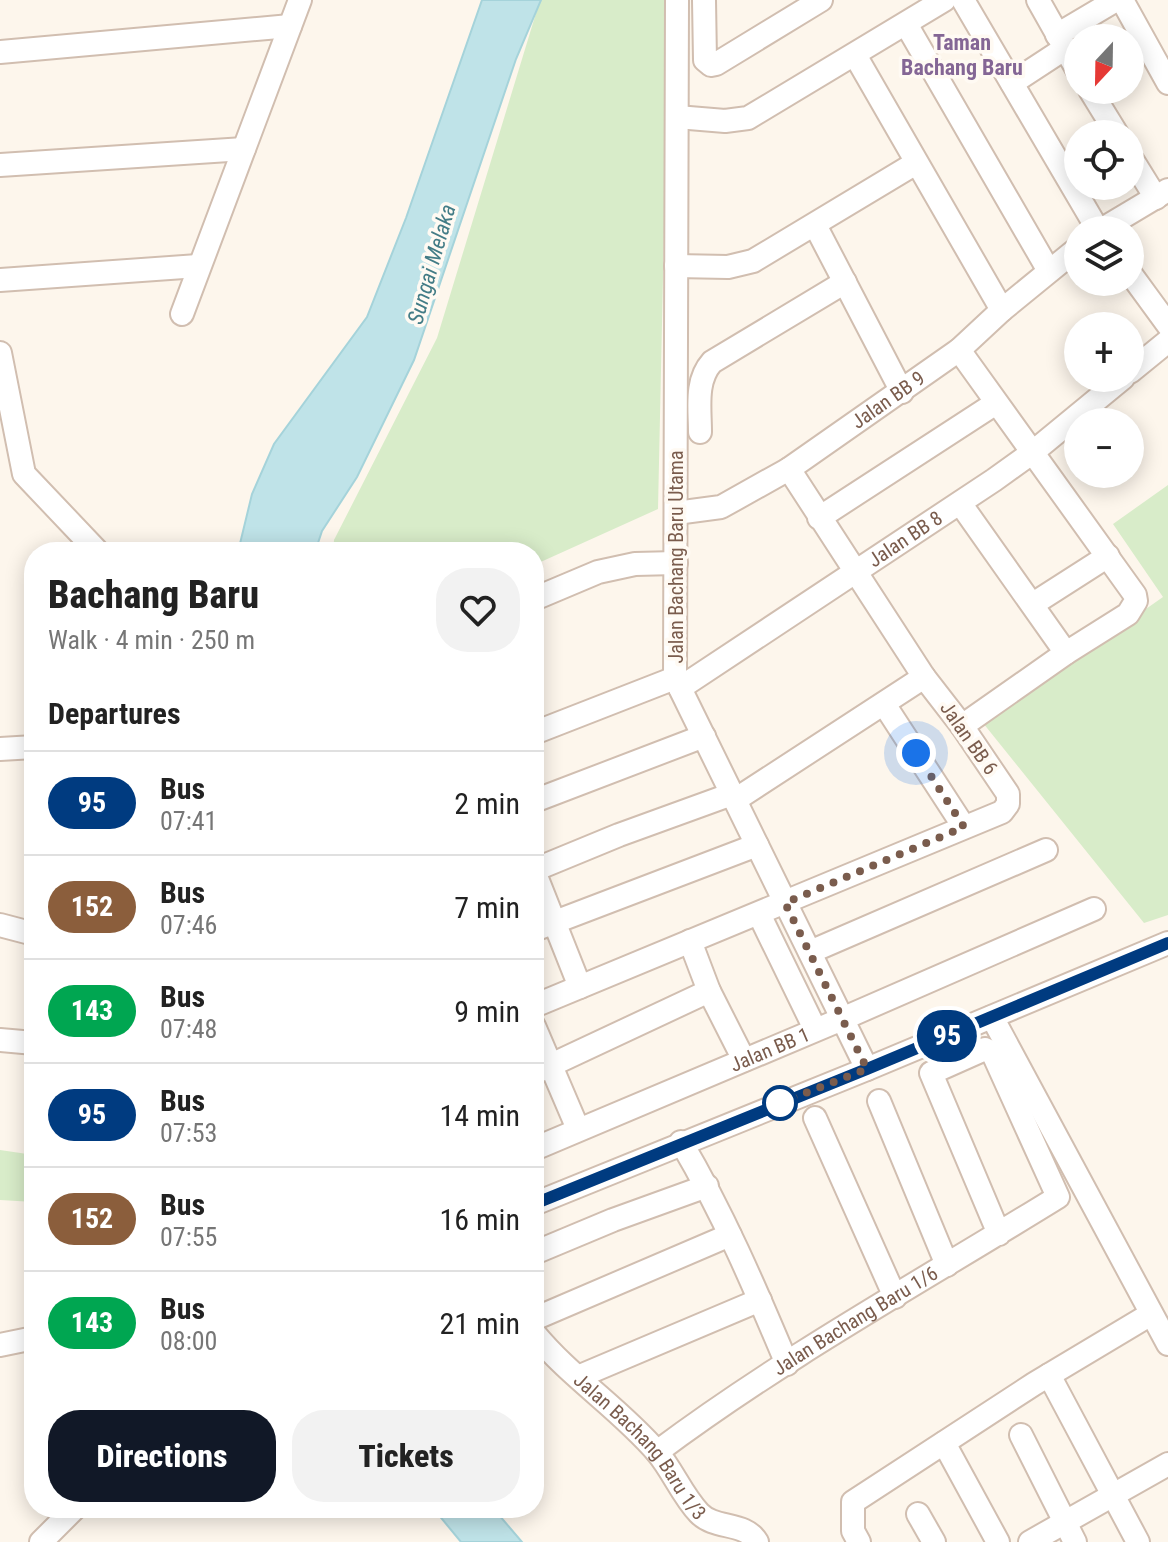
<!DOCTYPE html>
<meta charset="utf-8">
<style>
body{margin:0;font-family:"Roboto Condensed",sans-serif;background:#f2f2f2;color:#222;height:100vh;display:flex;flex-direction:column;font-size:30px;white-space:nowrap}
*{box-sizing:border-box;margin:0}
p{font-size:26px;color:#767676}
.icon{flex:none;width:44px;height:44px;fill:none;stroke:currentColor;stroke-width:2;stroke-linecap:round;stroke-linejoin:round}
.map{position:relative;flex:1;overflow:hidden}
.sheet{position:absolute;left:24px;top:542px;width:520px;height:976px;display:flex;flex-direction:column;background:#fff;border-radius:32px;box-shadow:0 4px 20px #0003}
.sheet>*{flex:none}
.badge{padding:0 16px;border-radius:26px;font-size:28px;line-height:52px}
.needle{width:52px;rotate:202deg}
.tools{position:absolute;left:1064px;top:24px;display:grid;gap:16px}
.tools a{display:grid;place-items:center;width:80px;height:80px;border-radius:50%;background:#fff;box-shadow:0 4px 20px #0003;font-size:40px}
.you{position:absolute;width:40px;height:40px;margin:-20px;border:6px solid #fff;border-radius:50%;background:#1a73e8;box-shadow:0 0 0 12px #1a73e833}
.map>.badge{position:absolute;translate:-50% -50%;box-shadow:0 0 0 4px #fff}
h2{padding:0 24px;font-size:30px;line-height:72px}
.round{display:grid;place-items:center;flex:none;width:84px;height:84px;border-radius:32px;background:#f2f2f2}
.headline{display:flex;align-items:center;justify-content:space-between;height:136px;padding:0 24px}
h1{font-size:38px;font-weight:800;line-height:60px}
.primary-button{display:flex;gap:16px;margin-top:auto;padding:16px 24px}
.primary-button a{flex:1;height:92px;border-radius:32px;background:#111827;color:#fff;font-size:32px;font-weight:800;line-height:92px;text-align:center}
.primary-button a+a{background:#f2f2f2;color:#222}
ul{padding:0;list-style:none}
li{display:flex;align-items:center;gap:24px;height:104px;padding:0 24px;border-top:2px solid #e0e0e0}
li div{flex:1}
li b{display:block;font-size:30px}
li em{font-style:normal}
li .badge{min-width:88px;font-weight:700;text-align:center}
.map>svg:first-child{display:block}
.green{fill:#d8ecc9}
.water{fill:#bfe3e8;stroke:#a5d3da;stroke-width:2}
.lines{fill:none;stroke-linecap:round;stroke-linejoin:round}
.minor-casing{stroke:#d1beb0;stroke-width:26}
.minor{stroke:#fff;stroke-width:22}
.line-casing{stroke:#fff;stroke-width:18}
.line{stroke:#003b80;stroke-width:12}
.walk{stroke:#7a5c4d;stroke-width:8;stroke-dasharray:0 14.4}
.stop-dot{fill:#fff;stroke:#003b80;stroke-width:4}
.labels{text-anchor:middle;stroke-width:7;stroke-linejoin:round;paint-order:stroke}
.street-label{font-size:20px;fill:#7a5c4d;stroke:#fffaf3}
.neighbourhood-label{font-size:22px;font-weight:bold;fill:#846695;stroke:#fffaf3}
.water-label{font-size:22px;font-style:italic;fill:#437c86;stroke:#fffaf3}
</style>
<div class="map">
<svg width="1168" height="1542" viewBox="0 0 1168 1542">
<rect width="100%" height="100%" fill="#fdf6ec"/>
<!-- green -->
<path class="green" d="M540,0H669L658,509L534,565V552H333L334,540L437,338Z
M1168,485V915L1144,923L983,723L1163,597L1113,524Z
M0,1150L34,1155V1202L0,1200Z"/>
<!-- water -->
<path class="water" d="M482,0H541L516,59L414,360L357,477L322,531L315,552H238L252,494L274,444L367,317L406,218Z
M433,1508H493L522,1542H461Z"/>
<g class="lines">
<defs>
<g id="minor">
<path d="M677,0L675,678L867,1069"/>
<path d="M704,0L705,60L711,65L716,64L821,0"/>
<path d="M963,0L1098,230"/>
<path d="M1038,0L1078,71"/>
<path d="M1122,0L1168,83"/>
<path d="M906,24L1049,271"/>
<path d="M1057,35L1116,0"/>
<path d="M0,52L290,26"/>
<path d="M855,55L1002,310"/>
<path d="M1012,83L1064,49"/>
<path d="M1090,90L1117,134"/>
<path d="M677,117L725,121L748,118L944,0"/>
<path d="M1130,156L1156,198"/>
<path d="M0,165L244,149"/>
<path d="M815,225L902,392"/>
<path d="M1101,230L1168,190"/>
<path d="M676,266L728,267L753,261L916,163"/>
<path d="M1130,273L1168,325"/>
<path d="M0,280L198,266"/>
<path d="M182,314L300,0"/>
<path d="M959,350L1135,595L1136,601L1128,614L1066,653L962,726"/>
<path d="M0,353L24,474L98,552"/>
<path d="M1130,372L1168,341"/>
<path d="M700,432C700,408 695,381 712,362L845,282"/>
<path d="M960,503L1066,653"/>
<path id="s1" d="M676,513L721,507L789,469L959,350L1002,310L1078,248"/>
<path d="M819,518L996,403"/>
<path d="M534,599L598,572L635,564L676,563"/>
<path d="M1033,604L1108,556"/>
<path id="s2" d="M680,688L994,480L1033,452L1123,378"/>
<path d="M884,704L964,827"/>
<path d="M534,733L675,678"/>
<path d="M0,749L34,747"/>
<path d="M735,800L924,677"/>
<path d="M534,801L704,736"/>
<path d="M534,870L619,835L732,794"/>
<path d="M534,871L580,987"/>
<path d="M759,914L815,1029"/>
<path d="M0,925L34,934"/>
<path d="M534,930L757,845"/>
<path d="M690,941L709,991L744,1060"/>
<path d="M810,952L1046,850"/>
<path d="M534,1006L1002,812L1008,804V794L962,726L924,677L789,469"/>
<path d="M992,1017L1168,1344"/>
<path d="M534,1026L578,1129"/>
<path d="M0,1040L34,1043"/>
<path d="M534,1073L709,991"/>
<path d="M879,1101L947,1265"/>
<path d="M815,1118L895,1297"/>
<path d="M681,1142C723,1213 755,1288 787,1364"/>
<path id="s3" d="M534,1149L842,1019L1094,909"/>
<path d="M534,1204L867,1069L1168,943"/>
<path d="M534,1253L613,1220L707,1186"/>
<path d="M534,1319L730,1235"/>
<path id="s4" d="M534,1333C570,1377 620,1409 657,1452C673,1471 682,1495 699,1513C715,1530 745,1521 757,1542"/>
<path d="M0,1345L34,1338"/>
<path d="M1049,1375L1138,1542"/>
<path d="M578,1377L760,1300"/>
<path d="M1021,1435L1075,1542"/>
<path d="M944,1443L998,1542"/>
<path id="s5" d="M657,1452C784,1357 924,1280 1058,1197L994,1056L991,1052L985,1049L931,1073L999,1234"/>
<path d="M918,1514L934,1542"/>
<path d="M41,1542L75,1508"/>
<path d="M859,1542L853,1531V1502L1034,1384L1151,1314"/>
<path d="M1030,1542L1168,1464"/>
</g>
</defs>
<!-- minor casing -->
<use href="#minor" class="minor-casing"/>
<!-- minor -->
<use href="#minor" class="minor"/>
</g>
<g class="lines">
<defs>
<path id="line" d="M534,1204L867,1069L1168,943"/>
</defs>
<!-- line casing -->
<use href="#line" class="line-casing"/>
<!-- line -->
<use href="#line" class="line"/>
<!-- walk -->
<path class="walk" d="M780,1103L867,1069L785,903L964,827L916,753"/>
</g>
<!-- markers -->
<circle class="stop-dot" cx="780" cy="1103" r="16"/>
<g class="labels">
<!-- street labels -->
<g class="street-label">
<text dy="7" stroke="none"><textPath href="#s1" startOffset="244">Jalan BB 9</textPath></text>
<text dy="7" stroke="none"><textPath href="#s2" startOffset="270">Jalan BB 8</textPath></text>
<text transform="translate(676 557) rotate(-90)" y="7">Jalan Bachang Baru Utama</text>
<text transform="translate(969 738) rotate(55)" y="7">Jalan BB 6</text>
<text dy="7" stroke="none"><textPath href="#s3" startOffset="256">Jalan BB 1</textPath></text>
<text dy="7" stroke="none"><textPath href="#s5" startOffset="238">Jalan Bachang Baru 1/6</textPath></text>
<text dy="7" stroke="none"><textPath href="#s4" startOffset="156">Jalan Bachang Baru 1/3</textPath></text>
</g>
<!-- neighbourhood labels -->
<g class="neighbourhood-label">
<text x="962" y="50">Taman<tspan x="962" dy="25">Bachang Baru</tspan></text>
</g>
<!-- water labels -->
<g class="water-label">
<text transform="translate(431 264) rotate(-74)" y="8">Sungai Melaka</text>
</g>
</g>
</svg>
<div class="tools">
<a><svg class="needle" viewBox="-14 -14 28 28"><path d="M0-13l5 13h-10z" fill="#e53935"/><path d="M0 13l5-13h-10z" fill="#767676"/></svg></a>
<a><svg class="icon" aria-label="locate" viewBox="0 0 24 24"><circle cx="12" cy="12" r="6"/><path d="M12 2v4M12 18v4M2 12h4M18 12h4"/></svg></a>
<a><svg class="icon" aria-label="layers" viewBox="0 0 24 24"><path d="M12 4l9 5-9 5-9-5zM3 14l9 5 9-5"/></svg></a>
<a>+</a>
<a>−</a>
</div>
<div class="you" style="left:916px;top:753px"></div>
<b class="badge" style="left:947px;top:1036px;background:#003b80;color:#fff">95</b>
<section class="sheet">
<div class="headline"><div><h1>Bachang Baru</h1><p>Walk · 4 min · 250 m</p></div><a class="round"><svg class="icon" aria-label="heart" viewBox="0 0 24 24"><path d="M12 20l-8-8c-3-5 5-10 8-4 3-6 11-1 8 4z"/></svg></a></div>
<h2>Departures</h2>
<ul>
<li><span class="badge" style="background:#003b80;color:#fff">95</span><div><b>Bus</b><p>07:41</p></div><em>2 min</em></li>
<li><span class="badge" style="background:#8b5e3c;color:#fff">152</span><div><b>Bus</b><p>07:46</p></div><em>7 min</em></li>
<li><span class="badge" style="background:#00a651;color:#fff">143</span><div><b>Bus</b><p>07:48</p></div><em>9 min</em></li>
<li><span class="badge" style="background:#003b80;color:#fff">95</span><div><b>Bus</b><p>07:53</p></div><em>14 min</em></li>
<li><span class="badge" style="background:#8b5e3c;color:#fff">152</span><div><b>Bus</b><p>07:55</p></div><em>16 min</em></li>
<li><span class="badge" style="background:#00a651;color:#fff">143</span><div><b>Bus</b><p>08:00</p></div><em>21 min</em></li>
</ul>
<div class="primary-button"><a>Directions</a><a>Tickets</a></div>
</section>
</div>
